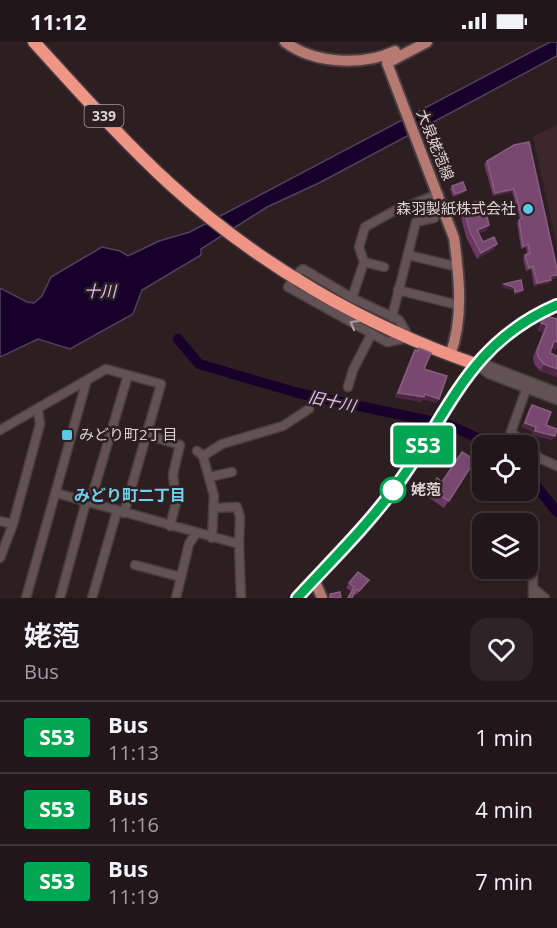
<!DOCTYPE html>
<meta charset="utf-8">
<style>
body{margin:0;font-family:"Open Sans","Noto Sans JP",sans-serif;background:#2e2327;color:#f1f3f6;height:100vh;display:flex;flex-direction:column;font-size:22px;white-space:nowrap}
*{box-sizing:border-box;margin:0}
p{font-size:20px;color:#a29fa2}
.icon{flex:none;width:33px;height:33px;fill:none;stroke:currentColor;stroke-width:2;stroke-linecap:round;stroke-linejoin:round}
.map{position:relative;height:556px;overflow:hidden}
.side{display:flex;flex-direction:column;background:#22161a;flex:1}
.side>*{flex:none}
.badge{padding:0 12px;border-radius:4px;font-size:21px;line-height:39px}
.controls{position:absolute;left:472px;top:393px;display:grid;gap:12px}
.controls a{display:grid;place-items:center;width:66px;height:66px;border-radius:12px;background:#22161a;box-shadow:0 3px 9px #0003,0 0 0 2px #3f3539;font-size:30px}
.map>.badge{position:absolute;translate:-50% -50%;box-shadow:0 0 0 3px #fff}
.round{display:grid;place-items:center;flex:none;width:63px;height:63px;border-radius:18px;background:#2e2327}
.summary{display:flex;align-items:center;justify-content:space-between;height:102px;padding:0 24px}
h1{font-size:28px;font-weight:600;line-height:45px}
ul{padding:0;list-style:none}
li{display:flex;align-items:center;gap:18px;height:72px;padding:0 24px;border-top:2px solid #3f3539}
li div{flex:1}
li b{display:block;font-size:22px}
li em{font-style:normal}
li .badge{min-width:66px;font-weight:700;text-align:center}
.status{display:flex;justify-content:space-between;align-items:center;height:42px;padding:0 30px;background:#22161a;direction:ltr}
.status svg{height:16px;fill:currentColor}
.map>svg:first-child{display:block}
.built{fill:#3b262b}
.water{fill:#17012a;stroke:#52405d;stroke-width:1.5}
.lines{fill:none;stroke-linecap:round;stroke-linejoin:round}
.river{stroke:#17012a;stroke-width:10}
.minor-casing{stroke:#483d40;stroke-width:11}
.major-casing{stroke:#483d40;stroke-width:14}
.highway-casing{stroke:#483d40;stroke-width:15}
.minor{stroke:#625155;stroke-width:8}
.major{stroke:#b77a72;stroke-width:10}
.highway{stroke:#ef9585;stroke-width:12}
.wall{fill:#6c3863}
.shaded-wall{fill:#4e2644}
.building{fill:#784870;stroke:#885e7f;stroke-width:1.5}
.oneway{stroke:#a5989b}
.line-casing{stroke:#fff;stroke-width:14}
.line{stroke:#00a651;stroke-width:9}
.poi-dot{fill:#5ac8e6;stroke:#2d1e22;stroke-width:2}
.stop-dot{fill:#fff;stroke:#00a651;stroke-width:3}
.labels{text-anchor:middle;stroke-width:5;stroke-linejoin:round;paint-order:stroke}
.shield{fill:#2d1e22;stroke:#a89c9f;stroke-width:1.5}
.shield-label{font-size:14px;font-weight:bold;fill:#dcd2d4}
.street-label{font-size:15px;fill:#dcd2d4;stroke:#2d1e22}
.poi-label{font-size:15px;fill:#dcd2d4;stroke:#2d1e22;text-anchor:end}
.stop-label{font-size:15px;font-weight:bold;fill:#dcd2d4;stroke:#2d1e22;text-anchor:start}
.water-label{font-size:16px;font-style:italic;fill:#dcc4fb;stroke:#2d1e22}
.neighbourhood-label{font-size:16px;font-weight:bold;fill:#6fd1ed;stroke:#2d1e22}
</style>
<div class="status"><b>11:12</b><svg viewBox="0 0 49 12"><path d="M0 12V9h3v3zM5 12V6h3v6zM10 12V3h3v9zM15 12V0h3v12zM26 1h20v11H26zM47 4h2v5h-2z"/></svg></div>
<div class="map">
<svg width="557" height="556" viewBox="0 0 557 556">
<rect width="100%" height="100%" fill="#2d1e22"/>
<!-- built -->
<path class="built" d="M557,82V205L533,95Z"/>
<!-- water -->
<path class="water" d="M550,0H557V14L319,141L267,165L201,207V213L142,248L133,272L70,307L38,297L0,315V246L27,260L34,261L42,254L51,235L102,205L120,209L128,214L159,199L190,190Z"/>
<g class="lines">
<!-- river -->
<path class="river" d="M178,297L199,322L298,351L449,383L495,404
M528,434L557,470"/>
<defs>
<path id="minor" d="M408,213L458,225
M364,220L384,225
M300,229L303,227L352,256L399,278L410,297
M291,241L288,245L387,300L407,296
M398,248L458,263
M352,256L364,220L359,205L365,185L392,170L439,152
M392,275L416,180L434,176
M475,322L489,332L557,358
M475,322L487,323L557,350
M348,345L353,328L372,291
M0,388L106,327L161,342L124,471
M147,393L180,403L173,432L176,461L170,484
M528,404L511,390L528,342
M528,404L539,416L557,424
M197,409L203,414L214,454L212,496
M203,414L222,402L283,384L309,367
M209,435L232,430
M56,451L239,502L241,556
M90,461L128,333
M213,466L237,465L240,475L239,502
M0,479L13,482
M0,516L13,482L40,382L38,368
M135,523L181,535
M533,546L545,556
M26,556L86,341
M60,556L86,460
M92,556L117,469
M176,556L189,502L196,491
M533,556V518"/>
<path id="major" d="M285,0C314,22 363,24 395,9
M427,0L387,21L454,196C459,233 464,277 450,313
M314,537L322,556"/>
<path id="highway" d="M34,0C78,48 122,98 170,142C258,222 363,283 475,322
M297,556C330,520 365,486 394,447C450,373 465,303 557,263"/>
</defs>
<!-- minor casing -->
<use href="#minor" class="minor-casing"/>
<!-- major casing -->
<use href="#major" class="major-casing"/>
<!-- highway casing -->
<use href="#highway" class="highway-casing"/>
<!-- minor -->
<use href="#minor" class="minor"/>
<!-- major -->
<use href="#major" class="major"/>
<!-- highway -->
<use href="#highway" class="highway"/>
</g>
<!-- wall -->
<path class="wall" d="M514,103L556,236L551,237V238L549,241L534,244L531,227L526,229L523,216L525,213L527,212L526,205L521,207L517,181L520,177L512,150L493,154L484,122L487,119Z
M452,144L466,148L463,151L453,155L450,147Z
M463,163L489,183L486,189L478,191L483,200L497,202L494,207L477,217L466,195L459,168Z
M546,274L556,308L552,306L550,311L557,314V335L540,329L534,322L533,315L543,290L537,288Z
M419,306L424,327L439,357L436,361L423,357L421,360L395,355L412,313L415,308L417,309Z
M532,363L546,383L552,398L532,393L533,390L522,385L529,367Z
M405,382L417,388L406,404L401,401L398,405L392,401Z
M475,418L444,466L425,453L437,436L442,440Z
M349,541L366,542L356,553L354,552L352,556H347L351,549L346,546Z"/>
<!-- shaded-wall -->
<path class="shaded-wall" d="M514,147L512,150L493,154L495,151Z
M466,148L463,151L453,155L455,152Z
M489,183L486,189L473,193L477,188Z
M497,202L494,207L477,217L481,211Z
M557,233L556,236L548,237L550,234Z
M551,238L549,241L534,244L537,241Z
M504,242L514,245L512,248L502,245Z
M523,248L521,251L513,253L515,250Z
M541,281L547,283L543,290L537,288Z
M554,299L557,300L556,308L550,306Z
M544,322L557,327V335L540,329Z
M398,351L425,352L439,357L436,361L423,357L421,360L395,355Z
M525,381L536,385L533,390L522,385Z
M535,389L555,394L552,398L532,393Z"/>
<!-- building -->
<path class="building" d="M529,100L557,227V233L550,234L551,238L537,241L533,224L529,226L525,213L530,211L528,202L523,204L519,178L522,176L514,147L495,151L487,119L514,103Z
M463,140L466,148L455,152L452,144Z
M483,158L489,183L477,188L483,200L494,195L497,202L481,211L470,190L463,163Z
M521,238L523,248L515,250L514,245L504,242Z
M546,274L557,277V300L554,299L550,311L557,314V327L544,322L538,315L537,309L547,283L541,281Z
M419,306L431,311L424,327L447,334L439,357L425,352L424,355L398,351L415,308L418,309Z
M532,363L551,370L546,383L557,387L555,394L535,389L536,385L525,381Z
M405,382L417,388L409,399L403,396L401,400L396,397Z
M462,410L475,418L449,459L429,447L437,436L442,440Z
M358,530L369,538L359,549L356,547L352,556H348L354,545L349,541Z
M340,550L341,556H330V552Z"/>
<!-- one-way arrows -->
<defs><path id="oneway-chevron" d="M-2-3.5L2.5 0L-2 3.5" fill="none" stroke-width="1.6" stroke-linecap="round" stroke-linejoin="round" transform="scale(1.5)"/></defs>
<use class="oneway" href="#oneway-chevron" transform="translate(354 282) rotate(-151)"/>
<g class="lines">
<defs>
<path id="line" d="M297,556C330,520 365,486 394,447C449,373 466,302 557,263"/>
</defs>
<!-- line casing -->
<use href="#line" class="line-casing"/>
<!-- line -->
<use href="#line" class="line"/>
</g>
<!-- markers -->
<g class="poi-dot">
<circle cx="528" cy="167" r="6"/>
<rect x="61" y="387" width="12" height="12" rx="3"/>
</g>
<circle class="stop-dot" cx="393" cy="448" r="12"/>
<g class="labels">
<!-- shield labels -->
<rect class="shield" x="84.5" y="63" width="39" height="22" rx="4.5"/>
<g class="shield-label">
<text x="104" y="79">339</text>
</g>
<!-- street labels -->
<g class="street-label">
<text transform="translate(435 103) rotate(68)" y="5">大泉姥萢線</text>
</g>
<!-- poi labels -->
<g class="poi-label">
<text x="516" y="172">森羽製紙株式会社</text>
<text x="79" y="398" text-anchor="start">みどり町2丁目</text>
</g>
<!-- stop labels -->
<g class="stop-label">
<text x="411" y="453">姥萢</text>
</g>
<!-- water labels -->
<g class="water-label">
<text x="100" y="255">十川</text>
<text transform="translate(332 359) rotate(12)" y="6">旧十川</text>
</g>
<!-- neighbourhood labels -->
<g class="neighbourhood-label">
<text x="130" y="459">みどり町二丁目</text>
</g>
</g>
</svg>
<div class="controls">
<a><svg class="icon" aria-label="locate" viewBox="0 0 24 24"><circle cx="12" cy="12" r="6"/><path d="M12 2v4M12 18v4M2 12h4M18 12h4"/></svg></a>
<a><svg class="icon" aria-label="layers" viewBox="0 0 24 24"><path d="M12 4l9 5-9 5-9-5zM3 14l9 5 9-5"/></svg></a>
</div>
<b class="badge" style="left:423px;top:403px;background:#00a651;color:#fff">S53</b>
</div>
<section class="side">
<div class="summary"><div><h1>姥萢</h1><p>Bus</p></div><a class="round"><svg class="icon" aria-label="heart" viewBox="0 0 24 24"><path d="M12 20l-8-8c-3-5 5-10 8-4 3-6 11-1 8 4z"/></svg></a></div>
<ul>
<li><span class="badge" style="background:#00a651;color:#fff">S53</span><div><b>Bus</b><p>11:13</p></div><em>1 min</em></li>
<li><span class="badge" style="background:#00a651;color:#fff">S53</span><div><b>Bus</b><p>11:16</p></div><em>4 min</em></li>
<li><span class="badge" style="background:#00a651;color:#fff">S53</span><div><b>Bus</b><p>11:19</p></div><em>7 min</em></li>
</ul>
</section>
